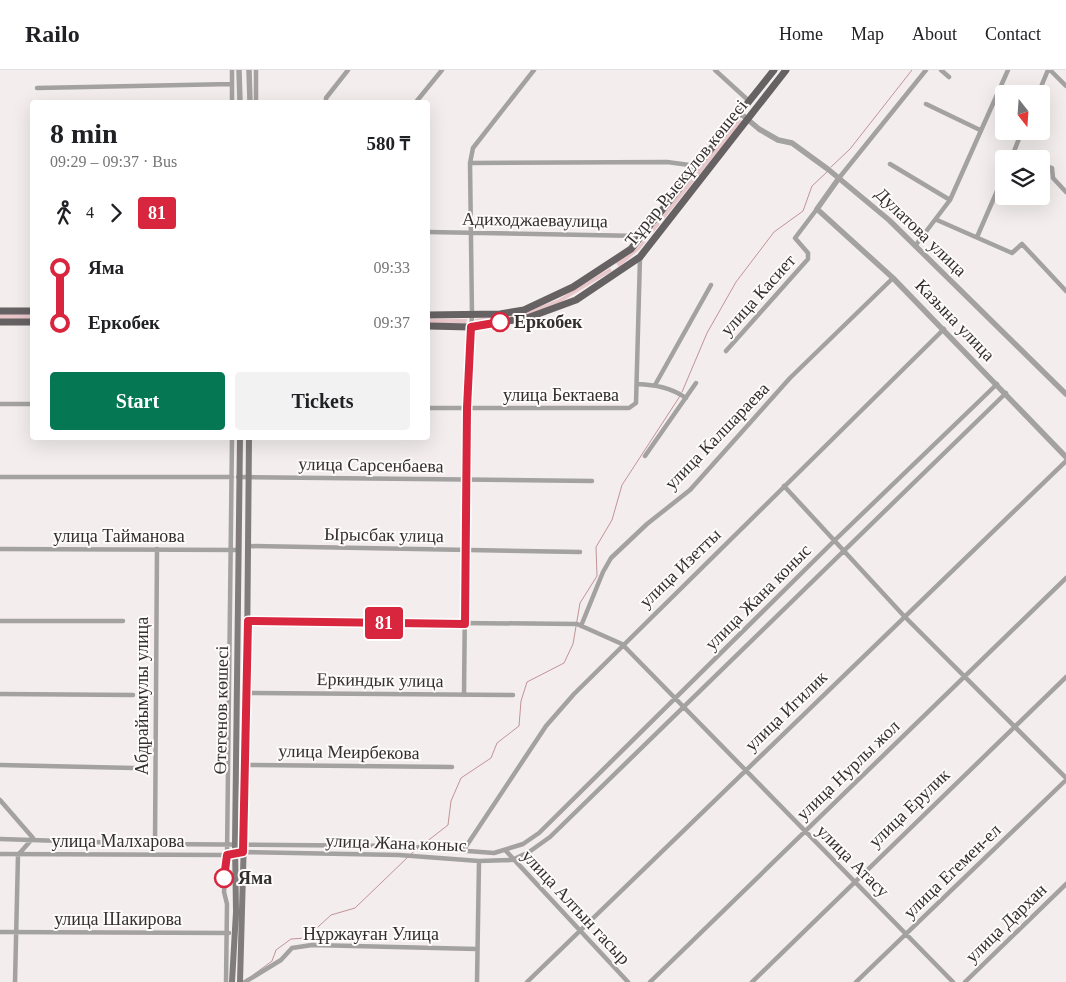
<!DOCTYPE html>
<meta charset="utf-8">
<style>
body{margin:0;font-family:Georgia,serif;background:#f2f2f2;color:#202124;height:100vh;display:flex;flex-direction:column;font-size:19px;white-space:nowrap}
*{box-sizing:border-box;margin:0}
p{font-size:16px;color:#757577}
.icon{flex:none;width:28px;height:28px;fill:none;stroke:currentColor;stroke-width:2;stroke-linecap:round;stroke-linejoin:round}
.map{position:relative;flex:1;overflow:hidden}
.panel{position:absolute;left:30px;top:30px;width:400px;height:340px;display:flex;flex-direction:column;background:#fff;border-radius:5px;box-shadow:0 5px 20px #0002}
.panel>*{flex:none}
.badge{padding:0 10px;border-radius:4px;font-size:18px;line-height:32px}
.needle{width:32px;rotate:163deg}
.buttons{position:absolute;left:995px;top:15px;display:grid;gap:10px}
.buttons a{display:grid;place-items:center;width:55px;height:55px;border-radius:5px;background:#fff;box-shadow:0 5px 20px #0002;font-size:25px}
.map>.badge{position:absolute;translate:-50% -50%;box-shadow:0 0 0 2px #fff}
.legs{display:flex;align-items:center;gap:8px;height:55px;padding:0 20px;font-size:16px}
.legs p{margin-inline-start:auto}
.overview{display:flex;align-items:center;justify-content:space-between;height:85px;padding:0 20px}
h1{font-size:28px;font-weight:600;line-height:38px}
.button{display:flex;gap:10px;margin-top:auto;padding:10px 20px}
.button a{flex:1;height:58px;border-radius:5px;background:#057752;color:#fff;font-size:20px;font-weight:600;line-height:58px;text-align:center}
.button a+a{background:#f2f2f2;color:#202124}
ul{padding:0 20px;list-style:none}
li{display:flex;align-items:center;gap:18px;height:55px;font-size:19px}
li i{display:grid;place-items:center;width:8px;height:100%;margin:0 6px;background:currentColor}
li i::after{content:'';width:12px;height:12px;margin:-6px;border:4px solid;border-radius:50%;background:#fff}
li p{margin-inline-start:auto}
li:first-child i{background:linear-gradient(#0000 50%,currentColor 0)}
li:last-child i{background:linear-gradient(currentColor 50%,#0000 0)}
header{display:flex;align-items:center;gap:30px;box-sizing:border-box;height:70px;padding:0 25px;background:#fff;border-bottom:1px solid #e0e0e0}
header strong{font-size:24px}
nav{display:flex;gap:28px;margin-inline-start:auto;font-size:18px}
.map>svg:first-child{display:block}
.green{fill:#e9c6c9}
.lines{fill:none;stroke-linecap:round;stroke-linejoin:round}
.stream{stroke:#c29397;stroke-width:1}
.minor{stroke:#a4a1a1;stroke-width:4.5}
.tertiary{stroke:#a4a1a1;stroke-width:5.5}
.secondary{stroke:#807c7c;stroke-width:6}
.primary{stroke:#666162;stroke-width:7}
.line-1-casing{stroke:#fff;stroke-width:11}
.line-1{stroke:#d7263d;stroke-width:8}
.stop-1-dot{fill:#fff;stroke:#d7263d;stroke-width:2.5}
.labels{text-anchor:middle;stroke-width:4;stroke-linejoin:round;paint-order:stroke}
.street-label{font-size:18px;fill:#312f2f;stroke:#fffbfb}
.stop-label{font-size:18px;font-weight:bold;fill:#312f2f;stroke:#fffbfb;text-anchor:start}
</style>
<header>
<strong>Railo</strong>
<nav><a>Home</a><a>Map</a><a>About</a><a>Contact</a></nav>
</header>
<div class="map">
<svg width="1066" height="912" viewBox="0 0 1066 912">
<rect width="100%" height="100%" fill="#f3eded"/>
<!-- green -->
<path class="green" d="M739,49L742,51L640,179L619,197L616,193L638,177Z
M610,198L612,201L561,232L526,245L476,253L475,249L526,242L559,229Z
M0,244H32V249H0Z
M428,249H467L466,253H428Z"/>
<g class="lines">
<!-- stream -->
<path class="stream" d="M831,97L850,79L912,0
M682,322L707,263L736,212L774,162L803,141L812,116L827,102
M421,776L448,755L451,731L461,708L491,688L497,673L519,656L521,631L527,612L564,593L573,574L580,533L597,506L596,477L612,450L622,415L680,326
M411,784L418,778
M253,905L272,891L276,880L291,869L306,868L331,845L355,838L408,787"/>
<!-- minor -->
<path class="minor" d="M232,0V32
M256,0V32
M715,0L749,31
M941,0L949,7
M1050,0L1066,16
M37,18L232,14
M1038,24L1048,0
M326,32V28L348,0
M416,32L442,0
M926,34L980,60
M1013,84L1026,89
M1011,89L1022,61
M470,93L667,92L697,96
M890,94L950,130
M1041,94L1052,98L1053,108L1066,122
M839,108L926,0
M937,150L1012,183L1022,174L1066,221
M428,162L641,166
M977,167L1004,105
M915,176L950,130L1008,0
M726,281L808,189V183L795,168L817,139
M637,314C655,315 670,317 686,328
M655,315L711,215
M0,334H32
M428,338H629L636,333L640,187
M645,386L696,313
M0,407H232
M238,407L592,411
M784,416L904,546L1066,708
M248,476L580,482
M0,479L238,480
M0,551H123
M248,551L577,554L622,574L953,912
M581,556L603,502L611,488L647,454L690,420L790,308L893,208
M246,623L513,625
M0,624L133,625
M464,625L467,338L472,245L470,93L473,78L534,0
M0,695L134,698
M246,695L452,697
M0,730L33,768L18,785L15,912
M0,769L155,774L401,776L494,783L523,774L539,763L834,471L997,314
M155,774L157,479
M463,781L546,656L574,624L944,259
M506,781L628,912
M0,784L227,785L243,782L399,785L479,791L512,790L529,782L550,767L1006,323
M0,862L229,863
M226,912L227,834L224,822L227,785L232,368
M245,912L281,890L292,878L312,875L477,879
M477,912L479,791
M527,912L1066,391
M650,912L1066,508
M752,912L1066,607
M856,912L1066,710
M965,912L1066,814"/>
<!-- tertiary -->
<path class="tertiary" d="M239,0L240,32
M249,0L250,32
M740,43L759,59L778,70L792,73L829,100L889,150L1066,324
M839,108L817,139L893,208L1066,387"/>
<!-- secondary -->
<path class="secondary" d="M232,912L236,842L235,774L240,368
M240,912L246,695L249,368"/>
<!-- primary -->
<path class="primary" d="M0,241H32
M428,245L500,244L524,240L573,217L631,179L774,0
M0,252H32
M428,256L471,257L527,248L576,230L640,187L786,0"/>
</g>
<g class="lines">
<defs>
<path id="line-1" d="M224,808L227,785L243,782L248,551L465,554L467,338L471,257L500,252"/>
</defs>
<!-- line-1 casing -->
<use href="#line-1" class="line-1-casing"/>
<!-- line-1 -->
<use href="#line-1" class="line-1"/>
</g>
<!-- markers -->
<g class="stop-1-dot">
<circle cx="500" cy="252" r="9"/>
<circle cx="224" cy="808" r="9"/>
</g>
<g class="labels">
<!-- street labels -->
<g class="street-label">
<text transform="translate(686 103) rotate(-51)" y="6">Тұрар Рыскұлов көшесі</text>
<text transform="translate(535 150) rotate(1)" y="6">Адиходжаеваулица</text>
<text transform="translate(921 162) rotate(44)" y="6">Дулатова улица</text>
<text transform="translate(758 225) rotate(-48)" y="6">улица Касиет</text>
<text transform="translate(955 250) rotate(46)" y="6">Казына улица</text>
<text x="561" y="331">улица Бектаева</text>
<text transform="translate(717 366) rotate(-46)" y="6">улица Калшараева</text>
<text transform="translate(371 395) rotate(1)" y="6">улица Сарсенбаева</text>
<text transform="translate(384 465) rotate(1)" y="6">Ырысбак улица</text>
<text x="119" y="472">улица Тайманова</text>
<text transform="translate(680 498) rotate(-44)" y="6">улица Изетты</text>
<text transform="translate(758 527) rotate(-45)" y="6">улица Жана коныс</text>
<text transform="translate(380 610) rotate(1)" y="6">Еркиндык улица</text>
<text transform="translate(142 626) rotate(-90)" y="6">Абдрайымулы улица</text>
<text transform="translate(221 640) rotate(-89)" y="6">Өтегенов көшесі</text>
<text transform="translate(786 641) rotate(-44)" y="6">улица Игилик</text>
<text transform="translate(349 682) rotate(1)" y="6">улица Меирбекова</text>
<text transform="translate(848 700) rotate(-44)" y="6">улица Нурлы жол</text>
<text transform="translate(909 738) rotate(-44)" y="6">улица Ерулик</text>
<text x="118" y="777">улица Малхарова</text>
<text transform="translate(396 773) rotate(2)" y="6">улица Жана коныс</text>
<text transform="translate(853 791) rotate(45)" y="6">улица Атасу</text>
<text transform="translate(952 801) rotate(-44)" y="6">улица Егемен-ел</text>
<text transform="translate(576 837) rotate(47)" y="6">улица Алтын гасыр</text>
<text x="118" y="855">улица Шакирова</text>
<text transform="translate(1006 853) rotate(-44)" y="6">улица Дархан</text>
<text x="371" y="870">Нұржауған Улица</text>
</g>
<!-- stop labels -->
<g class="stop-label">
<text x="514" y="258">Еркобек</text>
<text x="238" y="814">Яма</text>
</g>
</g>
</svg>
<div class="buttons">
<a><svg class="needle" viewBox="-14 -14 28 28"><path d="M0-13l5 13h-10z" fill="#e53935"/><path d="M0 13l5-13h-10z" fill="#757577"/></svg></a>
<a><svg class="icon" aria-label="layers" viewBox="0 0 24 24"><path d="M12 4l9 5-9 5-9-5zM3 14l9 5 9-5"/></svg></a>
</div>
<b class="badge" style="left:384px;top:553px;background:#d7263d;color:#fff">81</b>
<section class="panel">
<div class="overview"><div><h1>8 min</h1><p>09:29 – 09:37 · Bus</p></div><b>580 ₸</b></div>
<div class="legs"><svg class="icon" aria-label="walk" viewBox="0 0 24 24"><circle cx="13" cy="4" r="2"/><path d="M13 8l-2 6 4 7M11 14l-3 7M7 12l3-4h3l4 4"/></svg>4<svg class="icon" aria-label="forward" viewBox="0 0 24 24"><path d="M9 5l7 7-7 7"/></svg><b class="badge" style="background:#d7263d;color:#fff">81</b></div>
<ul>
<li><i style="color:#d7263d"></i><b>Яма</b><p>09:33</p></li>
<li><i style="color:#d7263d"></i><b>Еркобек</b><p>09:37</p></li>
</ul>
<div class="button"><a>Start</a><a>Tickets</a></div>
</section>
</div>
